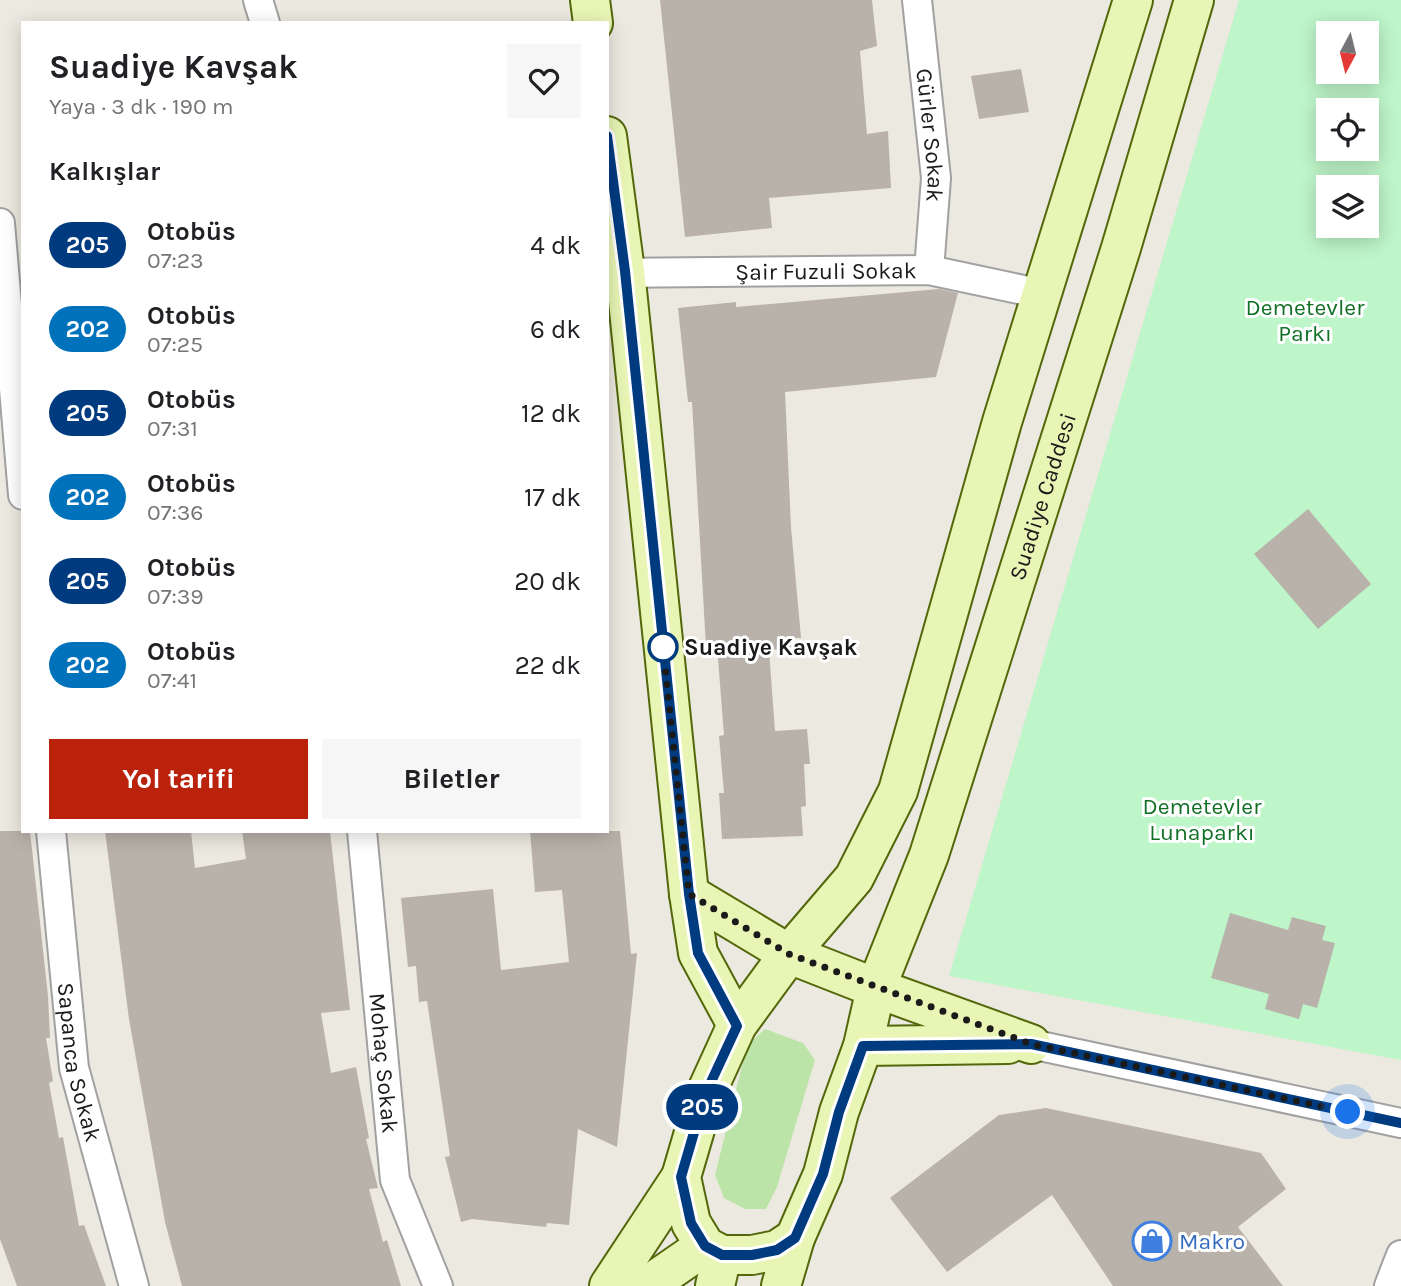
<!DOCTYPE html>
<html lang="tr">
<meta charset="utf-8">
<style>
body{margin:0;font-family:Karla,sans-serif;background:#f6f6f6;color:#202124;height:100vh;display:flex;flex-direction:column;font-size:26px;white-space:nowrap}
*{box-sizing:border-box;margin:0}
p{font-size:23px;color:#757577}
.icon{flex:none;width:38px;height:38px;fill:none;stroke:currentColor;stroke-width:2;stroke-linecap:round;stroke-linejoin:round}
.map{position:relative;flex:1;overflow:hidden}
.panel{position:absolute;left:21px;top:21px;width:588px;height:812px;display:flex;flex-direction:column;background:#fff;border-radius:0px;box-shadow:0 4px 18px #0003}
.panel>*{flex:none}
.badge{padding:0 14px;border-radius:23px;font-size:24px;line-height:46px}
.needle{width:46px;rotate:187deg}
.fabs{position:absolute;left:1316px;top:21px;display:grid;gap:14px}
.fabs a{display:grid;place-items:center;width:63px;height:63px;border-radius:0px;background:#fff;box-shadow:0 4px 18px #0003;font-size:35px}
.you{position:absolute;width:35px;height:35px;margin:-18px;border:5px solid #fff;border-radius:50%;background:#1a73e8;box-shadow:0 0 0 10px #1a73e833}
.map>.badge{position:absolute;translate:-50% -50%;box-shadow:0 0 0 4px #fff}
h2{padding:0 28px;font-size:26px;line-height:63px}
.round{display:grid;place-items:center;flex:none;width:74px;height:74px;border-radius:0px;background:#f6f6f6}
.summary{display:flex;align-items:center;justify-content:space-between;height:119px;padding:0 28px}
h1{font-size:33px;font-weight:700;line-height:52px}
.cta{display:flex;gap:14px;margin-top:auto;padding:14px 28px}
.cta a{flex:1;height:80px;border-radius:0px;background:#ba220b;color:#fff;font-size:28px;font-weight:700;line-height:80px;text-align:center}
.cta a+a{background:#f6f6f6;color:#202124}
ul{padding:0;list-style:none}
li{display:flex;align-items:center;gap:21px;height:84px;padding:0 28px}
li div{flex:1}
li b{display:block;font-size:26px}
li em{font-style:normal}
li .badge{min-width:77px;font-weight:700;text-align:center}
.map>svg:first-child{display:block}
.grass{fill:#bde4a8}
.park{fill:#bef5c9;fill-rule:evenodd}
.building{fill:#b8b2aa}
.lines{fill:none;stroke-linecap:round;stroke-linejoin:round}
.street-casing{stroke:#a1a1a1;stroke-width:32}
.secondary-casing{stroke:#52680a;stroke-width:42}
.street{stroke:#fff;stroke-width:28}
.secondary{stroke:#e9f5b5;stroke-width:38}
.line-casing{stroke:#fff;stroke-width:16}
.line{stroke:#003b80;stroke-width:10}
.walk{stroke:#1a1a1a;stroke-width:7;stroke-dasharray:0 12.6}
.stop-dot{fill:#fff;stroke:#003b80;stroke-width:3.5}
.labels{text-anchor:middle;stroke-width:6;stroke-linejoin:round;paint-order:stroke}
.street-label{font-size:23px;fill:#1a1a1a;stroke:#fff}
.park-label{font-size:23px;fill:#117025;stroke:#fff}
.stop-label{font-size:23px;font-weight:bold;fill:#1a1a1a;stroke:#fff;text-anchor:start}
.shop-label{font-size:23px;fill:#366cbe;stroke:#fff;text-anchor:start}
</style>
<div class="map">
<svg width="1401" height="1286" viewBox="0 0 1401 1286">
<rect width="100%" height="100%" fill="#ece9e0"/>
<!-- grass -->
<path class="grass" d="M765,1029L803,1043L815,1060L777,1187L766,1209H745L724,1198L715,1175L747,1045Z"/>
<!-- park -->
<path class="park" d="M1239,0H1401V1060L949,976ZM1328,33H1367V72H1328ZM1328,110H1367V149H1328ZM1328,187H1367V226H1328Z"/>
<!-- building -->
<path class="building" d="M660,0H872L877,46L860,51L867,134L888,131L891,188L769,198L772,228L685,237Z
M1021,69L1029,112L979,119L971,76Z
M939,289L958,293L936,377L785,392L791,527L801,638H790L791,648L769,650L775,731L807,729L810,764H804L806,806L801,807L803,836L722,839L719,793H724L719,736L724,735L717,646L706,647L692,402H688L678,308L736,302V307Z
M1308,509L1371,584L1318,629L1254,554Z
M0,831H30L48,996L50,1038H46L53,1081L49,1083L59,1138L63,1137L79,1226L84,1225L106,1286H17L0,1239Z
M105,831H191L195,868L246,859L242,831H330L350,1010L321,1013L331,1073L356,1067L369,1138L366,1139L378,1188L369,1189L383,1242L387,1240L401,1286H182L165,1222L129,1019Z
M530,831H620L631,954L637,953L617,1147L578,1129L569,1225L547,1223L546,1227L472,1219L461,1222L445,1157L450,1156L427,1001L419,1002L416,966L408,967L401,898L493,889L501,970L569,962L562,890L535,892Z
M1230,913L1288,930L1292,917L1326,926L1322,940L1335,943L1317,1008L1303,1004L1299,1019L1265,1009L1269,994L1211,978Z
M1046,1108L1261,1153L1286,1189L1238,1227L1283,1286H1113L1052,1195L947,1272L890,1198L999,1115Z"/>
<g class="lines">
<defs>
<g id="street">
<path d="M258,0L265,23"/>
<path id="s1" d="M917,0L936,178L929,270"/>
<path d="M0,223L23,495"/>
<path id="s2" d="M607,273L929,270L1042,294"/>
<path id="s3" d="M51,831L74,1068L134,1286"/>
<path id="s4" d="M362,831L395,1180L438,1286"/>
<path d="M1031,1044L1401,1123"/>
<path d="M1389,1286L1401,1255"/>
</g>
<g id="secondary">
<path d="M590,0L593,23"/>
<path d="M607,136L625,271L689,894L698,953L737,1025"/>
<path d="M689,894L789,954L876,988L863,1046L839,1112L823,1174L795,1238L777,1250L752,1255H722L705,1246L691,1223L681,1177L705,1095L737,1025L789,954L854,878L898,791L1002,422L1133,0"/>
<path id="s5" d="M1031,1044L876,988L929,855L1121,248L1194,0"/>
<path d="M863,1046L1008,1044"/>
<path d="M609,1286L681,1177"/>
<path d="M647,1286L705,1246"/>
<path d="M715,1286L722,1255"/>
<path d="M781,1286L795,1238"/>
</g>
</defs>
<!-- street casing -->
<use href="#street" class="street-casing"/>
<!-- secondary casing -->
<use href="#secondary" class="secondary-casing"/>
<!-- street -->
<use href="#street" class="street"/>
<!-- secondary -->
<use href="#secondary" class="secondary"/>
</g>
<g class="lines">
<defs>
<path id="line" d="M607,136L625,271L689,894L698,953L737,1026L705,1095L681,1177L691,1223L705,1246L722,1255H752L777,1250L795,1238L823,1174L839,1112L863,1046L1031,1044L1401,1123"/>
</defs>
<!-- line casing -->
<use href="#line" class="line-casing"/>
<!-- line -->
<use href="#line" class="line"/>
<!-- walk -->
<path class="walk" d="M663,647L689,894L789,954L1031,1044L1348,1112"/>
</g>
<!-- icons -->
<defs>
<symbol id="shop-ring" viewBox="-11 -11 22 22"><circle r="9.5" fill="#fff" stroke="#3f7fe0" stroke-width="1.5"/><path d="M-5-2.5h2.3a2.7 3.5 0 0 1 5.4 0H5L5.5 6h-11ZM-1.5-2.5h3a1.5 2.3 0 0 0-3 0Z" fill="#3f7fe0"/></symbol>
</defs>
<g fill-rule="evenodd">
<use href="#shop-ring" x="1130" y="1219" width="44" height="44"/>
</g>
<!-- markers -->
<circle class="stop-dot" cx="663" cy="647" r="14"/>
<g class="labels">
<!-- street labels -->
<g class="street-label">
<text dy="8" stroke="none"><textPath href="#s1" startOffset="136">Gürler Sokak</textPath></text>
<text dy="8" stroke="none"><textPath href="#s2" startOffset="219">Şair Fuzuli Sokak</textPath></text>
<text dy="8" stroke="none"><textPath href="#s5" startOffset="684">Suadiye Caddesi</textPath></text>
<text dy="8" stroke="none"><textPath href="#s3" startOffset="233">Sapanca Sokak</textPath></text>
<text dy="8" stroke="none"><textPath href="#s4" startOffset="233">Mohaç Sokak</textPath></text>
</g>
<!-- park labels -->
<g class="park-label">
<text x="1305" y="315">Demetevler<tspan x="1305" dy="26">Parkı</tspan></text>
<text x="1202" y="814">Demetevler<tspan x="1202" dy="26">Lunaparkı</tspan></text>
</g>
<!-- stop labels -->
<g class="stop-label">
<text x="684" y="655">Suadiye Kavşak</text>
</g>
<!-- shop labels -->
<g class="shop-label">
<text x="1179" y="1249">Makro</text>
</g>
</g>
</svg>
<div class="fabs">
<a><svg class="needle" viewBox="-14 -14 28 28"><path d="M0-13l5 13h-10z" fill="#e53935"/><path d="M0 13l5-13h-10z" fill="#757577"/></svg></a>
<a><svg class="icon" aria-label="locate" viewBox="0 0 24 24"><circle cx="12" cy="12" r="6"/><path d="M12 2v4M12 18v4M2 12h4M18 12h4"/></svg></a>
<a><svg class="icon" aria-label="layers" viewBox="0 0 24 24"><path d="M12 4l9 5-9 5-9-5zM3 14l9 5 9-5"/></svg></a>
</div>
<div class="you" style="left:1348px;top:1112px"></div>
<b class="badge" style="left:702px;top:1107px;background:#003b80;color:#fff">205</b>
<section class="panel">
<div class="summary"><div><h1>Suadiye Kavşak</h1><p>Yaya · 3 dk · 190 m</p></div><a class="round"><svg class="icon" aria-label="heart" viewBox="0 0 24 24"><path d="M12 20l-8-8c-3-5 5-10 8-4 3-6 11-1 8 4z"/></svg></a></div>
<h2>Kalkışlar</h2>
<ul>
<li><span class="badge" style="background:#003b80;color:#fff">205</span><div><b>Otobüs</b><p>07:23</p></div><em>4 dk</em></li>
<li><span class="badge" style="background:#0072bc;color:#fff">202</span><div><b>Otobüs</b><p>07:25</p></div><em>6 dk</em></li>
<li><span class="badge" style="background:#003b80;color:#fff">205</span><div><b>Otobüs</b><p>07:31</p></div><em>12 dk</em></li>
<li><span class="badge" style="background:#0072bc;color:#fff">202</span><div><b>Otobüs</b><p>07:36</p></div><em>17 dk</em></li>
<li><span class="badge" style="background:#003b80;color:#fff">205</span><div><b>Otobüs</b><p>07:39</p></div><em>20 dk</em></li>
<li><span class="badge" style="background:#0072bc;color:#fff">202</span><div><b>Otobüs</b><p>07:41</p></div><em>22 dk</em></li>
</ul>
<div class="cta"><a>Yol tarifi</a><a>Biletler</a></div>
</section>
</div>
